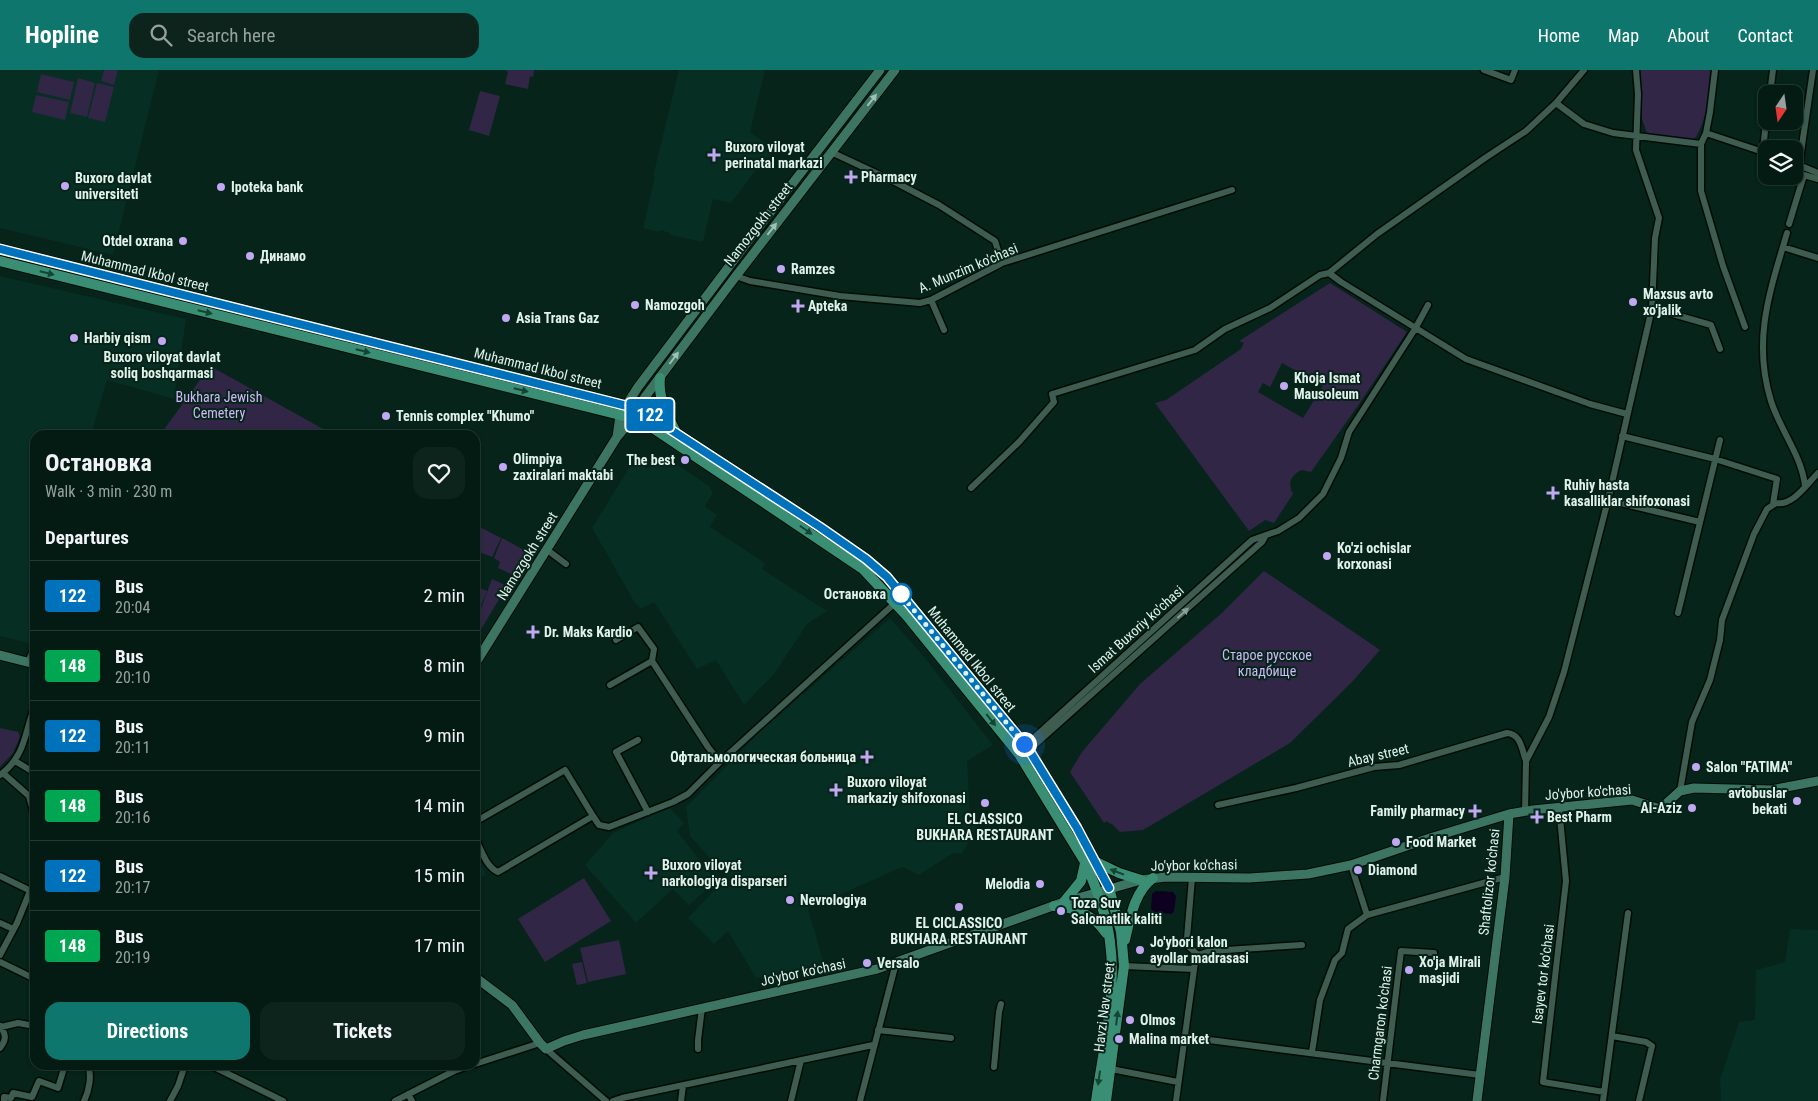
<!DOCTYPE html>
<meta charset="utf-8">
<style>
body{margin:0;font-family:"Roboto Condensed",sans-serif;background:#0d241d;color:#f1f3f6;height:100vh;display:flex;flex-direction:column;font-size:19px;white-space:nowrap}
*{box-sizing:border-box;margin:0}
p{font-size:16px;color:#97a1a0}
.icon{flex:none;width:28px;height:28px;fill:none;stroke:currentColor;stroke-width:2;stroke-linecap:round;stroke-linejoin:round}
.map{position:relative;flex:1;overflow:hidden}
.side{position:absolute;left:30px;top:360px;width:450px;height:640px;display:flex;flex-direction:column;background:#041b14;border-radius:15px;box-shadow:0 1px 4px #0004,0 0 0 1px #253934}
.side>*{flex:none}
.badge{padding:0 10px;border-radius:4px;font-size:18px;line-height:32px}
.needle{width:32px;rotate:193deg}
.controls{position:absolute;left:1758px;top:15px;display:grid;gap:10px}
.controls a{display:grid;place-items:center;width:45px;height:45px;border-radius:10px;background:#041b14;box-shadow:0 1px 4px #0004,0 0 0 1px #253934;font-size:25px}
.you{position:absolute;width:25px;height:25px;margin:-12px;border:4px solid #fff;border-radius:50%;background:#1a73e8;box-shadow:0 0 0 8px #1a73e833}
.map>.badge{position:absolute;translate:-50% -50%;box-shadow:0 0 0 2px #fff}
h2{padding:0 15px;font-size:19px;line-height:45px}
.round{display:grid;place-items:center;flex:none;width:52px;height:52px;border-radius:15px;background:#0d241d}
.summary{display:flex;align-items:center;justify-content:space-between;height:85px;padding:0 15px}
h1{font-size:24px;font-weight:700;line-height:38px}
.primary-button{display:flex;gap:10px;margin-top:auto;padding:10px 15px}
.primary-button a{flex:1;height:58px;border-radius:15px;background:#0f766e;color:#fff;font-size:20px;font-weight:700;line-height:58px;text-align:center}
.primary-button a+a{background:#0d241d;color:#f1f3f6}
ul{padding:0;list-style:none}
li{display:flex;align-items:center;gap:15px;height:70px;padding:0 15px;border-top:1px solid #253934}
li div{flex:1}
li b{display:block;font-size:19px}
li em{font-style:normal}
li .badge{min-width:55px;font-weight:700;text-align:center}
header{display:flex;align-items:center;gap:30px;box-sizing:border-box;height:70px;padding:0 25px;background:#0f766e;color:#fff}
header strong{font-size:24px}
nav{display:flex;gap:28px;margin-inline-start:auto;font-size:18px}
.search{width:350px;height:45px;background:#0d241d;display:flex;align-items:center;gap:12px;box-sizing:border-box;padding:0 18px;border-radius:15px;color:#97a1a0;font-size:19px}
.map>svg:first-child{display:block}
.built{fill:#062e22}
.green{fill:#322646;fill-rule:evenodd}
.water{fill:#0d0021}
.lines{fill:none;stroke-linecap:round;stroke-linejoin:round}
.street-casing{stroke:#000c06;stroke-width:9}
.secondary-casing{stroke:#000c06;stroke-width:11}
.primary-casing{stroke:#000c06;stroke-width:12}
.street{stroke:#3e5c50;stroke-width:6}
.secondary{stroke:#3c7561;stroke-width:9}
.primary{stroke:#398e73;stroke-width:10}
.oneway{fill:#9fc0b4}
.oneway2{fill:#154435}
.oneway3{fill:#87a096}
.line-casing{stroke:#fff;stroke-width:11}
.line{stroke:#0072bc;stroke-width:8}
.walk{stroke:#e1f2eb;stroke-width:5;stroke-dasharray:0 9}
.poi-dot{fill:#c2a8f2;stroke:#06241a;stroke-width:2}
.stop-dot{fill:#fff;stroke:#0072bc;stroke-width:2.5}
.labels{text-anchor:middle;stroke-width:4;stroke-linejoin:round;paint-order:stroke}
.poi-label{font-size:14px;font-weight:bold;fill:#e1f2eb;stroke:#06241a;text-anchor:start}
.street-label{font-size:14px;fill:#e1f2eb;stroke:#06241a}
.park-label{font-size:14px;fill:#cfb9f8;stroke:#06241a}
.stop-label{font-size:14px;font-weight:bold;fill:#e1f2eb;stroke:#06241a;text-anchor:end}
</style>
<header>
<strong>Hopline</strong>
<div class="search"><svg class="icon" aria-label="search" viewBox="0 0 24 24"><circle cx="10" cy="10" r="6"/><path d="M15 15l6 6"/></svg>Search here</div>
<nav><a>Home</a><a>Map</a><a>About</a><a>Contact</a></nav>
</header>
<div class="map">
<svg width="1818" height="1031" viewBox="0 0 1818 1031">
<rect width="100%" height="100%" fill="#06241a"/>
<!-- built -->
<path class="built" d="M0,0H159L113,185L0,158Z
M679,0H765L750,62L775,80L768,88L766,87L731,133L713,129L703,172L670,165V163L660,160L659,162L643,158L655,106H653Z
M0,206L186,249L174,329L107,310L91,365H35V564L32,574L0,566Z
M642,391L645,398L670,393L672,391L709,416L713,423L705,436L717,445L710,457L765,493L762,499L827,541L807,554L774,604L744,635L716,590L697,599L654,532L640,539L637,534L636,535L592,458L631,395Z
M890,548L925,588L993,675L967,691L970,746L979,753L962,784L953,783L919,805L902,797L808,839L824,894L756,908L728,861L714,874L688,848L727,807L690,766L686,737L763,659Z
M669,737L684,753L677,761L716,811L689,835L673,819L636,853L585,795L613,763Z
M475,780L486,804L475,812Z
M1790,859L1818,860V1031H1721L1720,1010L1739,952L1755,950L1756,900L1785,892Z"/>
<!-- green -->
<path class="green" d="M104,0H118L114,15L101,11Z
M505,0H534L533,7L530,6L528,19L505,14L508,2Z
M1640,0H1710C1709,24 1708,49 1694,70H1686L1647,63L1642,49Z
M41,4L74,12L70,30L37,22Z
M78,8L95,13L87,47L70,43Z
M97,13L114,17L105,52L88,48Z
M480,21L500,26L489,66L469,60Z
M36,25L69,32L65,50L32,42Z
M1330,213L1407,262L1357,337L1311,402L1302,400C1291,405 1287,413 1293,424L1274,453L1265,450L1249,461L1155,333L1166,330L1241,279L1244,273L1239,271ZM1282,293L1323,316L1303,348L1258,322L1263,313L1270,317Z
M210,296L334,365H160Z
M476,455L501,468L492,487L479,482L478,484L475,483Z
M502,468L528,482L513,505L498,498L500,492L494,488Z
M1264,501L1380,580L1352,612L1290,673L1143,760L1120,762L1111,753L1110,754L1107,751L1104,753L1070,702L1082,682L1140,614L1223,542Z
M492,509L507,516L480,561L475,559V554Z
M475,516L487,521L475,550Z
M0,658L18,662L20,667L13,683L0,697Z
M584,808L611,851L545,892L518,849Z
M619,870L626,904L588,912L580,878Z
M582,892L587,913L577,915L572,894Z"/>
<!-- water -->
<path class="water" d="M1156,821L1173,822L1176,826L1174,841L1172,844L1154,842L1151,839L1152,824Z"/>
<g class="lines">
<defs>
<path id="street" d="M1484,0L1511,10L1515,0
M1715,0L1710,42L1706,63L1701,74V121L1723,196L1745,257
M1770,24L1773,0
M1556,33L1584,54L1613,63L1701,74
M1706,63L1766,83
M1763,81L1766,51
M831,82L893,111L939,135L995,171L1002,193
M1794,93L1818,103
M1799,96L1813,0
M1789,154L1804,105L1818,109
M1787,163C1770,221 1752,270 1771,331C1780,360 1802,386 1805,416
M1783,177L1818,188
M1329,203L1377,164L1485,88L1526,61L1556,33L1584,0
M736,206L750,211L840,226L920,233L931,230L1002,193L1232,120
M931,230L944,260
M1652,238L1711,255L1720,279
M1622,366L1715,389L1777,409L1773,434
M971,418L1019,372L1054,332L1052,324L1195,280L1225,259L1270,238L1320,205L1329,203L1341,212L1466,289L1590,334L1627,344
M1608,430L1700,452
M1266,465L1278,461L1299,448L1323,424L1341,388L1349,362L1415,259L1428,235
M546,479L566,494
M1678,543L1720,370
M616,570L638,557L654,579L652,591L708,677L720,692
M28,592L35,576
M610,615L652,591
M638,670L616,682L648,742
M1025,674L1026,675L1252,470L1266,465L1262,472L1029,680
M15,691L35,703
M3,703L29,726L35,748
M0,705C26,686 24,663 35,636
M1680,721L1692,652L1710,610L1720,570L1722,550L1754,464L1767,439L1776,433C1793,436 1807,414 1818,403
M1218,735L1296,718L1374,697L1399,695L1507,663C1521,664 1522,680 1526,691
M1559,737L1566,811L1543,1012L1604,1022
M1525,742L1526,691L1549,647L1564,602L1608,430L1652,238L1655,168L1659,148L1636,80L1638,24L1636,0
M475,752L565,700L593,746
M475,768C481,779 486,797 498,802L593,746L599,755L609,757L673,732L688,724L720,692L895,533
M1351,795L1367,845L1505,807
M0,806L35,823
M1192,808L1187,868L1188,876L1198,885
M0,853L13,859
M0,885L17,853L30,821
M0,892L35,909
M1124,896L1194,899
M0,956C6,964 7,969 0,978
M1,957L18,953L35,956
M878,960L951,968
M1612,966L1646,972L1652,976L1639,1031
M1186,967L1480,1005
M546,979L606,1031
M698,979V970L702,938
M1312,982L1320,930L1335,890L1342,883L1348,859L1367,845
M475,994L540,973
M210,995L283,1031
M994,997L999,942L1001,934
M1111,999L1178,1012
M408,1024L412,1031
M4,1031V1027L11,1028L13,1023L32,1027L39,1011L58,1018L65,995
M84,1031C89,1021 92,1006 88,995
M170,1031L178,1016L185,995
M395,1031L454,1001L471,995
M613,1031L622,1028L873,975
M681,1031L683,1016
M791,1031L801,990
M860,1031L896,893
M1176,1031L1195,892L1198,885L1210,881L1302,875
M1383,1031L1401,881L1434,883
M1603,1031L1628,843"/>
<path id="secondary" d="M617,367L620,345L638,317L752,166L880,0
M0,585L35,594
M475,594L617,367L632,349L645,327L736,206L895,0
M475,907L512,935L540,973L546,979L564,971L583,965L877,899L1064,832L1141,810L1166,807L1249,808L1308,804L1351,795L1430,768L1509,744L1533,740L1632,730L1660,739L1680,721L1694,718L1771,720L1818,711
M1477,1031L1505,807L1509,744"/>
<path id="primary" d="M0,179L639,339L820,457L866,489L887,507L1025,674L1077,758L1109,818L1121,862L1124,896L1106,1031
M0,191L620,345L643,352L653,358L863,499L907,546L1019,684L1085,792C1096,817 1107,845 1110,872C1117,922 1103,981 1096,1031
M660,308C658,327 666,343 675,360
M1096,792L1119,803L1141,810
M1064,832L1081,811L1085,793
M1054,836C1074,837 1095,846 1106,863
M1125,870C1130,849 1134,822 1153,808"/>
</defs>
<!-- street casing -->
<use href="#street" class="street-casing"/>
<!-- secondary casing -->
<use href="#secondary" class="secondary-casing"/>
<!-- primary casing -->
<use href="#primary" class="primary-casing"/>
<!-- street -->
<use href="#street" class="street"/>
<!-- secondary -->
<use href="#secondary" class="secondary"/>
<!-- primary -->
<use href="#primary" class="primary"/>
</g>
<!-- one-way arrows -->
<defs><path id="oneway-solid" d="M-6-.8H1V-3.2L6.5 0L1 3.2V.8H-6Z" transform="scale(1.25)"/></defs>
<g class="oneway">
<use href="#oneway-solid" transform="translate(872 30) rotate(-52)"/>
<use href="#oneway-solid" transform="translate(772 159) rotate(-52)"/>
<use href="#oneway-solid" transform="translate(674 288) rotate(-53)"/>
</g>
<g class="oneway2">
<use href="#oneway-solid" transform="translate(47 203) rotate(14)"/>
<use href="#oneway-solid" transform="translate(205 242) rotate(14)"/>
<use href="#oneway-solid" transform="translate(363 281) rotate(14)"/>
<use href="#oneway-solid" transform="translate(521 320) rotate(14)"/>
<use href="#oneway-solid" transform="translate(806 460) rotate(35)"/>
<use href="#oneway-solid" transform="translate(991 650) rotate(51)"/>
<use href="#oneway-solid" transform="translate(1117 802) rotate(-159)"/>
<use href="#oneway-solid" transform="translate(1117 948) rotate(-83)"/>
<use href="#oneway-solid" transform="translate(1099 1008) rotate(98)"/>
</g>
<use class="oneway3" href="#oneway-solid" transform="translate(1183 543) rotate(-42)"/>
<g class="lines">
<defs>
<path id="line" d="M0,179L639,339L820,457L866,489L887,507L1029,680L1077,758L1109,818"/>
</defs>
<!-- line casing -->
<use href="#line" class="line-casing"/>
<!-- line -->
<use href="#line" class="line"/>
<!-- walk -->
<path class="walk" d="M901,524L899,522L1024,674"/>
</g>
<!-- markers -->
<g class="poi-dot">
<path d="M711.5 77.5h5v5h5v5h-5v5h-5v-5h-5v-5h5z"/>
<path d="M848.5 99.5h5v5h5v5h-5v5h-5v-5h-5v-5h5z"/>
<circle cx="65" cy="116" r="5"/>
<circle cx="221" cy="117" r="5"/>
<circle cx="183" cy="171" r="5"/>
<circle cx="250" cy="186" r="5"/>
<circle cx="781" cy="199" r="5"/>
<circle cx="1633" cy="232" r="5"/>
<circle cx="635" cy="235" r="5"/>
<path d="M795.5 228.5h5v5h5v5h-5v5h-5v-5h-5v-5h5z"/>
<circle cx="506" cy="248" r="5"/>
<circle cx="74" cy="268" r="5"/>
<circle cx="162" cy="271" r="5"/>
<circle cx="1284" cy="316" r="5"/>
<circle cx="386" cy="346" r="5"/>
<circle cx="685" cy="390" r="5"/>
<circle cx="503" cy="397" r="5"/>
<path d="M1550.5 415.5h5v5h5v5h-5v5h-5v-5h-5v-5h5z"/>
<circle cx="1327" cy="486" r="5"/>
<path d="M530.5 554.5h5v5h5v5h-5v5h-5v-5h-5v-5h5z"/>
<path d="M864.5 679.5h5v5h5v5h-5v5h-5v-5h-5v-5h5z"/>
<circle cx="1696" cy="697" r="5"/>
<path d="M833.5 712.5h5v5h5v5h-5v5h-5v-5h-5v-5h5z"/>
<circle cx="1797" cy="731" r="5"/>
<circle cx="985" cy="733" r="5"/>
<circle cx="1692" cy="738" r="5"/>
<path d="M1472.5 733.5h5v5h5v5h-5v5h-5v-5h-5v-5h5z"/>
<path d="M1534.5 739.5h5v5h5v5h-5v5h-5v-5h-5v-5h5z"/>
<circle cx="1396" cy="772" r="5"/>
<circle cx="1358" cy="800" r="5"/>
<path d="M648.5 795.5h5v5h5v5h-5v5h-5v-5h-5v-5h5z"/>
<circle cx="1040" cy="814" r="5"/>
<circle cx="790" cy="830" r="5"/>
<circle cx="959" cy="837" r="5"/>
<circle cx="1061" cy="841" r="5"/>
<circle cx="1140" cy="880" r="5"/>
<circle cx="867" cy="893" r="5"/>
<circle cx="1409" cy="900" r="5"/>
<circle cx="1130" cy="950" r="5"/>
<circle cx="1119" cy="969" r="5"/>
</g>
<circle class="stop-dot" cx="901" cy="524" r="10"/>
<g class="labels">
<!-- poi labels -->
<g class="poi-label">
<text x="725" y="82">Buxoro viloyat<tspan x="725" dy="16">perinatal markazi</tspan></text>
<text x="861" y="112">Pharmacy</text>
<text x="75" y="113">Buxoro davlat<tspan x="75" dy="16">universiteti</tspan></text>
<text x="231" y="122">Ipoteka bank</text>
<text x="173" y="176" text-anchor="end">Otdel oxrana</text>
<text x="260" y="191">Динамо</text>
<text x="791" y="204">Ramzes</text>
<text x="1643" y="229">Maxsus avto<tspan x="1643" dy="16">xo'jalik</tspan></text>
<text x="645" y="240">Namozgoh</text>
<text x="808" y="241">Apteka</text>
<text x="516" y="253">Asia Trans Gaz</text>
<text x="84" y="273">Harbiy qism</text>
<text x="162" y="292" text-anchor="middle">Buxoro viloyat davlat<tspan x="162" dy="16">soliq boshqarmasi</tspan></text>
<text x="1294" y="313">Khoja Ismat<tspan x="1294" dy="16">Mausoleum</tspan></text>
<text x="396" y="351">Tennis complex "Khumo"</text>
<text x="513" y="394">Olimpiya<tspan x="513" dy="16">zaxiralari maktabi</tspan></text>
<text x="675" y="395" text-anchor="end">The best</text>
<text x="1564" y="420">Ruhiy hasta<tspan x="1564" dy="16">kasalliklar shifoxonasi</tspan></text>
<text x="1337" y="483">Ko'zi ochislar<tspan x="1337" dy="16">korxonasi</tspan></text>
<text x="544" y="567">Dr. Maks Kardio</text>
<text x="856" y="692" text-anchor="end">Офтальмологическая больница</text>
<text x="1706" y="702">Salon "FATIMA"</text>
<text x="847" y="717">Buxoro viloyat<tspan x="847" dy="16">markaziy shifoxonasi</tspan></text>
<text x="1787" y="728" text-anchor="end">avtobuslar<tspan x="1787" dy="16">bekati</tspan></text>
<text x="1682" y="743" text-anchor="end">Al-Aziz</text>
<text x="1465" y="746" text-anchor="end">Family pharmacy</text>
<text x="1547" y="752">Best Pharm</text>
<text x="985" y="754" text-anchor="middle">EL CLASSICO<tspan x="985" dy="16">BUKHARA RESTAURANT</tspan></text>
<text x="1406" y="777">Food Market</text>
<text x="662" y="800">Buxoro viloyat<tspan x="662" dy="16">narkologiya disparseri</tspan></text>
<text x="1368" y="805">Diamond</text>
<text x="1030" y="819" text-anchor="end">Melodia</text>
<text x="800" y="835">Nevrologiya</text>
<text x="1071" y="838">Toza Suv<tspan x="1071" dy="16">Salomatlik kaliti</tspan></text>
<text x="959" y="858" text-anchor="middle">EL ClCLASSICO<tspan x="959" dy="16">BUKHARA RESTAURANT</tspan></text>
<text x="1150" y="877">Jo'ybori kalon<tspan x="1150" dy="16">ayollar madrasasi</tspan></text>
<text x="1419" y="897">Xo'ja Mirali<tspan x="1419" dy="16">masjidi</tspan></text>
<text x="877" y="898">Versalo</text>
<text x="1140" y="955">Olmos</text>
<text x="1129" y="974">Malina market</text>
</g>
<!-- street labels -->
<g class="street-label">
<text transform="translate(758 154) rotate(-52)" y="5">Namozgokh street</text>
<text transform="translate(968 198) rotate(-23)" y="5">A. Munzim ko'chasi</text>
<text transform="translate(145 201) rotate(14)" y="5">Muhammad Ikbol street</text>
<text transform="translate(538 298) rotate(14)" y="5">Muhammad Ikbol street</text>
<text transform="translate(527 486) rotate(-58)" y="5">Namozgokh street</text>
<text transform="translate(1136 559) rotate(-42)" y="5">Ismat Buxoriy ko'chasi</text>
<text transform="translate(972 589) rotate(51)" y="5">Muhammad Ikbol street</text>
<text transform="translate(1378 685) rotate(-13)" y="5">Abay street</text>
<text transform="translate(1588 722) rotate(-4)" y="5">Jo'ybor ko'chasi</text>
<text transform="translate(1194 795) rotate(-1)" y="5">Jo'ybor ko'chasi</text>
<text transform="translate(1489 812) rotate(-84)" y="5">Shaftolizor ko'chasi</text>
<text transform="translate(803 902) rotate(-12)" y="5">Jo'ybor ko'chasi</text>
<text transform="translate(1543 904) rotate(-83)" y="5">Isayev tor ko'chasi</text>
<text transform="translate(1104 937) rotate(-83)" y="5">Havzi Nav street</text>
<text transform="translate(1380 953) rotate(-83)" y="5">Charmgaron ko'chasi</text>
</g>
<!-- park labels -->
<g class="park-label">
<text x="219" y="332">Bukhara Jewish<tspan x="219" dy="16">Cemetery</tspan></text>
<text x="1267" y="590">Старое русское<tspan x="1267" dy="16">кладбище</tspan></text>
</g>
<!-- stop labels -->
<g class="stop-label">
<text x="886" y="529">Остановка</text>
</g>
</g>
</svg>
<div class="controls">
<a><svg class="needle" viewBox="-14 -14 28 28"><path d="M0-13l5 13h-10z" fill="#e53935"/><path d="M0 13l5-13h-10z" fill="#97a1a0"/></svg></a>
<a><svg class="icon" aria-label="layers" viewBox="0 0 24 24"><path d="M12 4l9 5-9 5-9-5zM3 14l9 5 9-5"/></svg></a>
</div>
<div class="you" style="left:1024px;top:674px"></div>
<b class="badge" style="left:650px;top:345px;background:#0072bc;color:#fff">122</b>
<section class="side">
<div class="summary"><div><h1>Остановка</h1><p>Walk · 3 min · 230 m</p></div><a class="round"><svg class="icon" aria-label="heart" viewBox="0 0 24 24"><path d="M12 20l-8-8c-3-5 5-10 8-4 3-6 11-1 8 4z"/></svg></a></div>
<h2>Departures</h2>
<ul>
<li><span class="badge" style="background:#0072bc;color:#fff">122</span><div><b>Bus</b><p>20:04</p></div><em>2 min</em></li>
<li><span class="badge" style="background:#00a651;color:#fff">148</span><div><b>Bus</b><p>20:10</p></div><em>8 min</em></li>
<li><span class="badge" style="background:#0072bc;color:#fff">122</span><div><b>Bus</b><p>20:11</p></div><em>9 min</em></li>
<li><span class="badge" style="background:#00a651;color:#fff">148</span><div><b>Bus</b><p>20:16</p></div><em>14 min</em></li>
<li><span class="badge" style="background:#0072bc;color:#fff">122</span><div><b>Bus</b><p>20:17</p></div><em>15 min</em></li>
<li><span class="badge" style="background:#00a651;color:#fff">148</span><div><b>Bus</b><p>20:19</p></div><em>17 min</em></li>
</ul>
<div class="primary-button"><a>Directions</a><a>Tickets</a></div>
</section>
</div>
